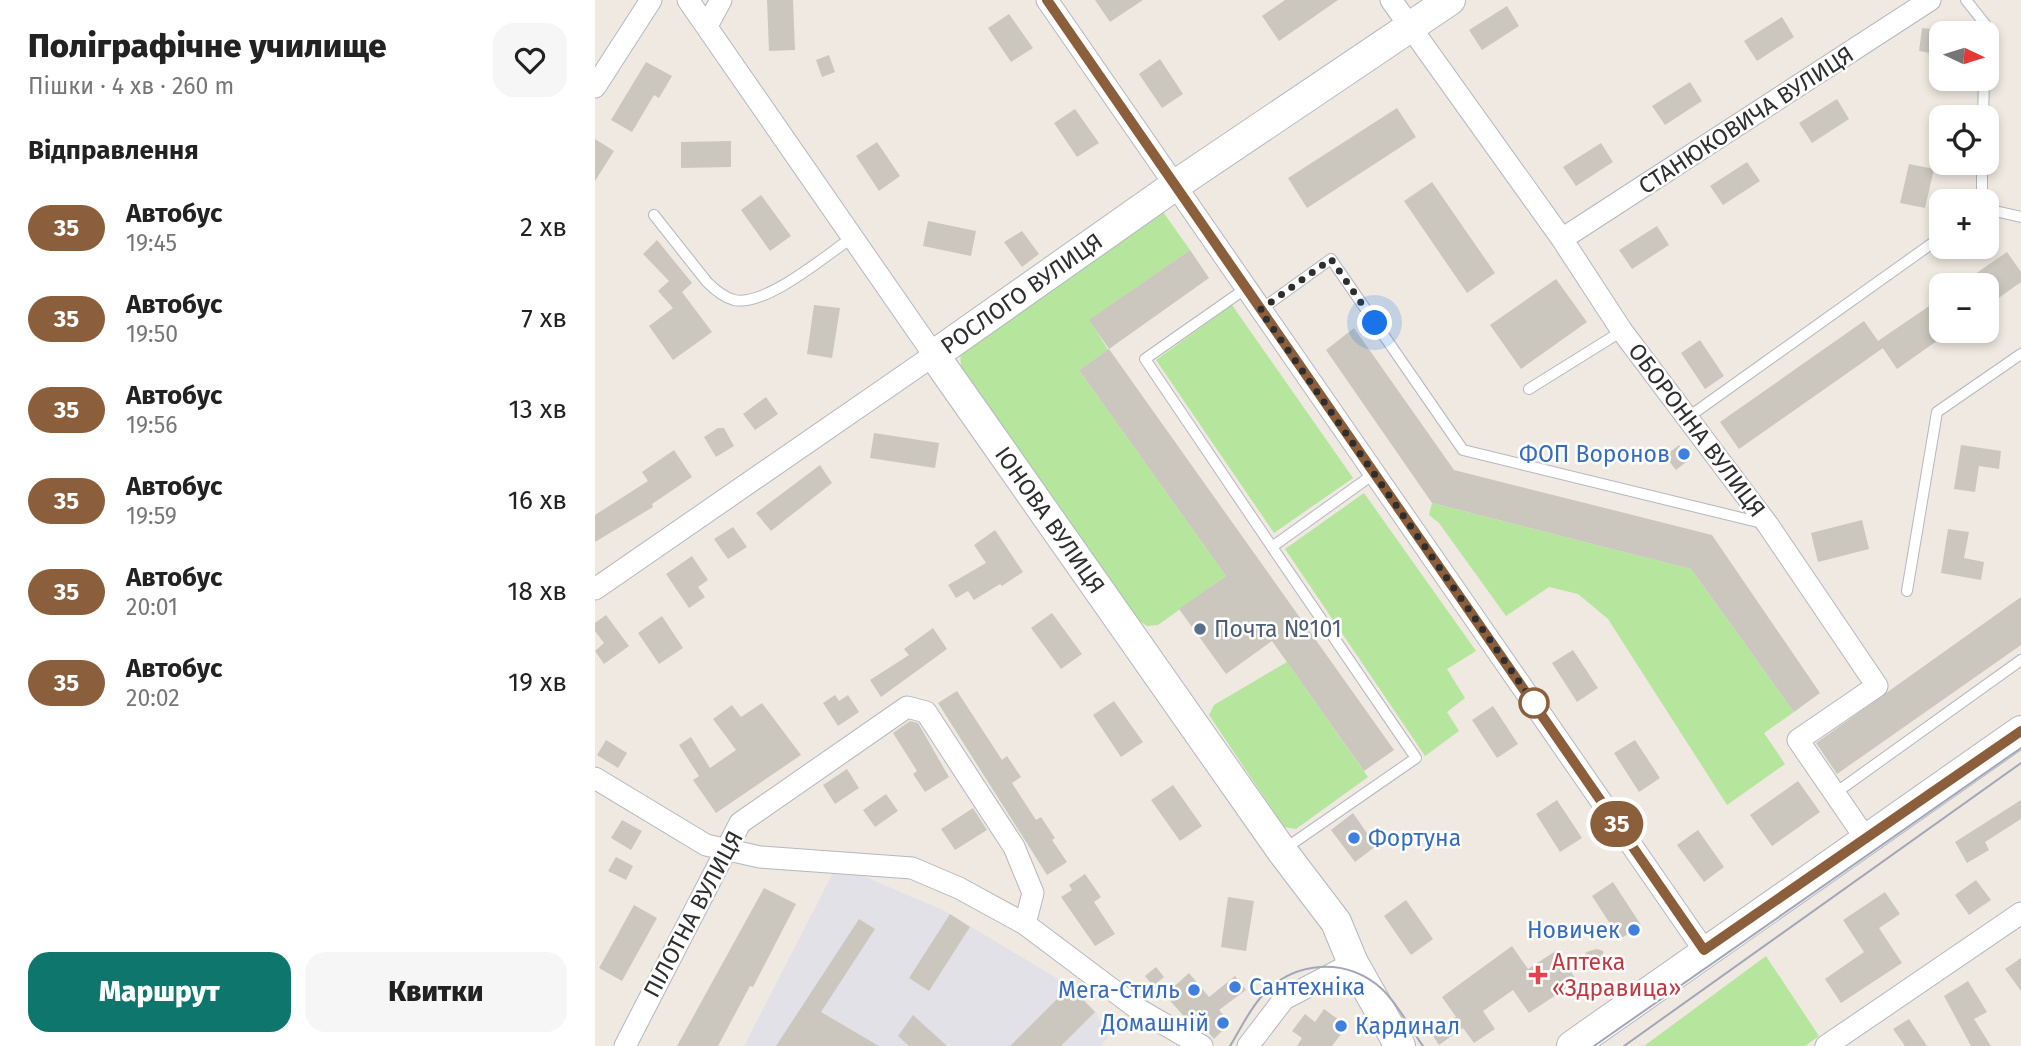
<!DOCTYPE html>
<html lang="uk">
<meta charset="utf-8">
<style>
body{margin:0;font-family:"Fira Sans",sans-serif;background:#f6f6f6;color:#222;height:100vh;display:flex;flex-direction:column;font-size:26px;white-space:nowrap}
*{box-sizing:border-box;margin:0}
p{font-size:23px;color:#767676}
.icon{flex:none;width:38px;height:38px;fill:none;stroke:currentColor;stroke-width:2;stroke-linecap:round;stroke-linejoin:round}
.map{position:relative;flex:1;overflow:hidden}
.sheet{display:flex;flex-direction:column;background:#fff;width:595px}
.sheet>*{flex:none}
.badge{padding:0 14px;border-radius:23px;font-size:24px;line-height:46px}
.needle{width:46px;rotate:94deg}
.tools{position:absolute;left:1334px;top:21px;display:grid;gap:14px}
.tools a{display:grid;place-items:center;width:70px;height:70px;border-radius:14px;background:#fff;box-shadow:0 4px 10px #0003;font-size:35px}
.you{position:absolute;width:35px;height:35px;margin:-18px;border:5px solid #fff;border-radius:50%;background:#1a73e8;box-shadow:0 0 0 10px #1a73e833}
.map>.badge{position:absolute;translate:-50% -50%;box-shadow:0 0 0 4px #fff}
h2{padding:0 28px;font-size:26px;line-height:63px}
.round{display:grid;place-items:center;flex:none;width:74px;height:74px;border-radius:21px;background:#f6f6f6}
.headline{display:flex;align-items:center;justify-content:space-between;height:119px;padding:0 28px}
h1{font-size:33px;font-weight:800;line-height:52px}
.button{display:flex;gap:14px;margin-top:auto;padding:14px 28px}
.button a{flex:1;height:80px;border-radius:21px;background:#0f766e;color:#fff;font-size:28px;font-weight:800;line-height:80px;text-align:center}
.button a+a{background:#f6f6f6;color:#222}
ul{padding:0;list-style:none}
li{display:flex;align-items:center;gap:21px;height:91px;padding:0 28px}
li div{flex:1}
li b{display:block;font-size:26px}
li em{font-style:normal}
li .badge{min-width:77px;font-weight:700;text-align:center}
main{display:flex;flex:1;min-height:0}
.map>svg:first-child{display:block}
.industrial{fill:#e3e1e8}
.green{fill:#b6e59e}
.building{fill:#cbc7bf}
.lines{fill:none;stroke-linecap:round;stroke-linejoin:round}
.lane-casing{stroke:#b4b7c1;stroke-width:12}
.street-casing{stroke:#b4b7c1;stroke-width:23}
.secondary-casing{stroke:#b4b7c1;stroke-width:32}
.lane{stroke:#fff;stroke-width:10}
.street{stroke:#fff;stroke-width:21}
.secondary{stroke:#fff;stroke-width:30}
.tram{stroke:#a3a6b8;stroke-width:2}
.line-casing{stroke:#fff;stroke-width:16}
.line{stroke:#8b5e3c;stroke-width:10}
.walk{stroke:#2e2e2e;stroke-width:7;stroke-dasharray:0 12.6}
.shop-dot{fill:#3f7fe0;stroke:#fff;stroke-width:2.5}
.service-dot{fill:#5c6f8a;stroke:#fff;stroke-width:2.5}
.stop-dot{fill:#fff;stroke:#8b5e3c;stroke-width:3.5}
.health-dot{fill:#e0444e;stroke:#fff;stroke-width:2.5}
.labels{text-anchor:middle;stroke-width:5;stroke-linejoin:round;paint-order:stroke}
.street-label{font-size:23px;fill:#2e2e2e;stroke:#fff}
.shop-label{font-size:23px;fill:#366cbe;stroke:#fff;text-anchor:end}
.service-label{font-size:23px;fill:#4e5e75;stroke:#fff;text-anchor:start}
.health-label{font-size:23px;fill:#be3a42;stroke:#fff;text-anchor:start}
</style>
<main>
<section class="sheet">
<div class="headline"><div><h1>Поліграфічне училище</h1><p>Пішки · 4 хв · 260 m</p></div><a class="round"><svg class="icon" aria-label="heart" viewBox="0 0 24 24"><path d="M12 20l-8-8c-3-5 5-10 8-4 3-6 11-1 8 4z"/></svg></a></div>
<h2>Відправлення</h2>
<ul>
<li><span class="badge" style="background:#8b5e3c;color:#fff">35</span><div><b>Автобус</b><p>19:45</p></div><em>2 хв</em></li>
<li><span class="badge" style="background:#8b5e3c;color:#fff">35</span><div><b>Автобус</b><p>19:50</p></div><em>7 хв</em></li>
<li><span class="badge" style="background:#8b5e3c;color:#fff">35</span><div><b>Автобус</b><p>19:56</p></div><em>13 хв</em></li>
<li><span class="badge" style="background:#8b5e3c;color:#fff">35</span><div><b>Автобус</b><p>19:59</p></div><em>16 хв</em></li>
<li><span class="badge" style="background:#8b5e3c;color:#fff">35</span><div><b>Автобус</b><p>20:01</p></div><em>18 хв</em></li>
<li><span class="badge" style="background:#8b5e3c;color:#fff">35</span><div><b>Автобус</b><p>20:02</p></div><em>19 хв</em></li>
</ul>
<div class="button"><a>Маршрут</a><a>Квитки</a></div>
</section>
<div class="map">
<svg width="1426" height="1046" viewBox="0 0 1426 1046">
<rect width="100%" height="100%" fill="#efe9e1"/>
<!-- industrial -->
<path class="industrial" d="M242,865L348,910L475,986L501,1012L513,1038L505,1046H149Z"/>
<!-- green -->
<path class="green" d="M566,209L595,250L495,320L513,350L484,370L631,576L563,625L552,626L543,620L366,370L365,349Z
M637,305L758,478L679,533L561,360Z
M769,493L881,651L852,669L870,698L852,712L864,731L830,756L690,549Z
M837,503L1096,569L1199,712L1169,733L1190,764L1132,805L1013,619L983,594L954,587L911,616L844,523L834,515Z
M692,662L773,777L701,829L689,827L614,715L619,705Z
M1171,956L1224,1036L1210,1046H1049Z"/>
<!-- building -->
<path class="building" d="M172,0H198L200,50L174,51Z
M500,0H548L515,22Z
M690,0H743L684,41L667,16Z
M912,6L924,26L887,50L874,30Z
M414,14L438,48L416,62L393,28Z
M1187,17L1199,37L1162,61L1149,41Z
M1327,28L1346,30V55L1324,51Z
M234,55L240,72L227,77L221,60Z
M565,59L588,94L567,108L544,74Z
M51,62L77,76L64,98L59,95L37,132L16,120Z
M1095,82L1107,101L1070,125L1057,106Z
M1242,99L1254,119L1217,143L1204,123Z
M802,108L821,137L712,208L693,178Z
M480,109L504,143L482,157L459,123Z
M0,139L19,151L0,181Z
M136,141V167L86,168V142Z
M282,142L305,176L284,191L261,156Z
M1006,143L1018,162L981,186L968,167Z
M1152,162L1165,181L1128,205L1115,186Z
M1314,164L1339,169L1330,208L1305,203Z
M837,182L900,273L872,293L809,201Z
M166,195L196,236L175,251L146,210Z
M333,221L381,231L376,256L328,246Z
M1062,226L1074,245L1037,269L1024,250Z
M427,231L444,254L427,267L409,242Z
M62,240L97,283L87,292L117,332L78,360L54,326L78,308L63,291L74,281L48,254Z
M595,250L614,278L514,349L799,750L769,771L677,641L631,674L584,609L631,576L484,370L514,349L494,320Z
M1412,252L1426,272V282L1391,307V285H1364Z
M961,279L992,322L926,369L895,325Z
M1346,298V338L1302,369L1283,341Z
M219,305L245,308L237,358L212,354Z
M1269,321L1288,348L1144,449L1125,422Z
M759,328L859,470L1117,535L1225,693L1199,712L1096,569L837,503L731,350Z
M1105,340L1129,376L1110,389L1086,353Z
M171,397L183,414L160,430L148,414Z
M123,428H129L139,446L121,457L109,437Z
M279,433L344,443L340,468L275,458Z
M1084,445L1095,459L1081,470L1070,456Z
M1366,445L1406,451L1404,469L1384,466L1380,492L1359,489Z
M79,450L97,477L57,504L58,507L0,542V515L53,481L47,472Z
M225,465L237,483L176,531L161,513Z
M1267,520L1274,549L1223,562L1216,533Z
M138,527L152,547L133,559L119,539Z
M1353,529L1374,532L1369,558L1389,562L1386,580L1346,573Z
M400,530L428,572L407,586L405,584L379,600L373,591L361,598L353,585L391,563L379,545Z
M97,556L113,580L103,587L110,597L94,608L71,574Z
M1426,597V645L1242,774L1221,743Z
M457,613L487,654L466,669L436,628Z
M11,615L34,646L9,664L0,651L9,643L0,631V623Z
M67,616L88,648L64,664L43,633Z
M338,628L352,649L286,697L275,680L314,655L309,649Z
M978,650L1003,688L982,702L957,663Z
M362,691L407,760L412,756L426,777L417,783L441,820L446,817L460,838L457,840L472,862L452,875L343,703Z
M240,695L244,701L253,695L264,712L243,726L228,703Z
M519,701L548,742L526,757L498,715Z
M167,703L206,755L121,813L98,780L104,776L84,745L96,737L115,768L141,750L118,719L137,705L146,717Z
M898,706L923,744L902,758L877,720Z
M315,721L323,723L354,777L330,792L318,774L322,771L298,733Z
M11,740L32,753L23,768L2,755Z
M1040,740L1065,778L1044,792L1019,753Z
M252,769L264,788L240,804L228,785Z
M1203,781L1225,812L1177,846L1155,815Z
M578,785L607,826L585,841L556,800Z
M291,794L303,811L280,827L268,810Z
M962,800L987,838L965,852L941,814Z
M1426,800V819L1390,842L1394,850L1372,863L1360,842Z
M378,808L392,830L360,850L346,829Z
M758,813L781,846L760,862L736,830Z
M27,820L47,831L36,850L16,838Z
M1103,830L1129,867L1109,882L1082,845Z
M21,857L38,866L31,880L13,871Z
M490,874L506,897L499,902L520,934L500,946L466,897L477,890L474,885Z
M1381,880L1396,900L1374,915L1360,895Z
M1018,882L1046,925L1025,939L997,896Z
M169,888L201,904L158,987L155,986L123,1046H82Z
M1290,892L1305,914L1284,928L1307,963L1246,1003L1230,979L1269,952L1248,920Z
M633,897L659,901L651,951L626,947Z
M811,900L838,939L816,955L789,916Z
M39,905L62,918L27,981L4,968Z
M355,914L375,927L334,991L314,978Z
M264,919L280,929L226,1012L284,1046H181Z
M917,946L933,969L962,950L982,981L934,1013L918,990L888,1011L900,1029L879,1043L868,1028L844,1045L836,1033L861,1017L847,997Z
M1002,949L1008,951L1009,966L999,971L985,968L991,952Z
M1426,958V991L1410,969Z
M561,967L569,977L558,986L550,976Z
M594,973L614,997L640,976L651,990L624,1010L635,1023L619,1039L600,1017L594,1022L570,995Z
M1373,981L1392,1012L1379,1019L1396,1046H1376L1349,996Z
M475,986L500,1012L466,1046H415Z
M729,1009L752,1026L737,1046H702L707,1038L697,1031L710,1014L720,1022Z
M318,1015L352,1046H314L303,1036Z
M1314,1019L1332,1046H1310L1298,1029Z"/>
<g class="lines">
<defs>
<path id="lane" d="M1371,0L1390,24V33
M1388,117L1389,79
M1387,201V163
M1391,209L1426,217
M59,215L112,282C119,289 128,297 139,300C171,307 231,255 258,237
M650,289L550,359L677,547L780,473
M665,310L736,259L868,450L1171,524
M934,389L1027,331
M1092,418L1346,237
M677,547L821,758L688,850
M1312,591L1342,412L1426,354
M1239,794L1426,660"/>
<path id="street" d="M452,0L1109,950
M796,0L967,239L1027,331L1173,525L1282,686L1203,740L1271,839
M112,26L126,0
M0,87L56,0
M967,239L1335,0
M0,589L339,355L93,0
M0,778L111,845L165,857L317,868L364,888L430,924L543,1009L607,1046
M30,1046L145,823L312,707L331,712L419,847L438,893L430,924
M653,1046L689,999L758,963
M1231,1046L1426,913"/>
<g id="secondary">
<path id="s1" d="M805,1046L758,963L741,922L687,851L339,355L579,186L855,0"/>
<path d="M977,1046L1426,731"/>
</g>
</defs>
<!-- lane casing -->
<use href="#lane" class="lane-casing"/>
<!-- street casing -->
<use href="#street" class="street-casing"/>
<!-- secondary casing -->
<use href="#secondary" class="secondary-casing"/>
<!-- lane -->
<use href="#lane" class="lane"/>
<!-- street -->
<use href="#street" class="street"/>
<!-- secondary -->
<use href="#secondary" class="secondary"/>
<!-- tram -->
<path class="tram" d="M635,1046C645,1030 654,1010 667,996C699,960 751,957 787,989C803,1004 815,1028 828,1046
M999,1046L1426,748
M1029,1046L1426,763"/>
</g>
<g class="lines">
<defs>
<path id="line" d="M452,0L1109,950L1426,731"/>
</defs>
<!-- line casing -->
<use href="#line" class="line-casing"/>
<!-- line -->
<use href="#line" class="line"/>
<!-- walk -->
<path class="walk" d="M780,323L736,259L665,310L943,709L939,703"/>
</g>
<!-- markers -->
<g class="shop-dot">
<circle cx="1089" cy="454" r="7"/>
<circle cx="759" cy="838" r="7"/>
<circle cx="1039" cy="930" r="7"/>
<circle cx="640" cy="987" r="7"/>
<circle cx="599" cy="990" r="7"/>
<circle cx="628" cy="1023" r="7"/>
<circle cx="746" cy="1026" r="7"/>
</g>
<circle class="service-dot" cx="605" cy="629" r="7"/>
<circle class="stop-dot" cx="939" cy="703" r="14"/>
<path class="health-dot" d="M939.5 964.5h7v7h7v7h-7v7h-7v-7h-7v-7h7z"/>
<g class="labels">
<!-- street labels -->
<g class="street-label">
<text transform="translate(1151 120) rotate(-33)" y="8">СТАНЮКОВИЧА ВУЛИЦЯ</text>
<text dy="8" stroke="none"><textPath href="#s1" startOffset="942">РОСЛОГО ВУЛИЦЯ</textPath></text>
<text transform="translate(1102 430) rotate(53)" y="8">ОБОРОННА ВУЛИЦЯ</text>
<text transform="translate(455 520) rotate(55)" y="8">ІОНОВА ВУЛИЦЯ</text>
<text transform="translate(98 914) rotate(-62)" y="8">ПІЛОТНА ВУЛИЦЯ</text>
</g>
<!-- shop labels -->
<g class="shop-label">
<text x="1075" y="462">ФОП Воронов</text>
<text x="773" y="846" text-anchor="start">Фортуна</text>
<text x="1025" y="938">Новичек</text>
<text x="654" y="995" text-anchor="start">Сантехніка</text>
<text x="585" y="998">Мега-Стиль</text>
<text x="614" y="1031">Домашній</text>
<text x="760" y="1034" text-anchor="start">Кардинал</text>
</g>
<!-- service labels -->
<g class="service-label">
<text x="619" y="637">Почта №101</text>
</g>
<!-- health labels -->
<g class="health-label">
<text x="957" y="970">Аптека<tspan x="957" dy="26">«Здравица»</tspan></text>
</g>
</g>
</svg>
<div class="tools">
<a><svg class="needle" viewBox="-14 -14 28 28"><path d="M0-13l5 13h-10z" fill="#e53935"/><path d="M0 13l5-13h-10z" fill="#767676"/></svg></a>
<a><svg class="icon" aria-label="locate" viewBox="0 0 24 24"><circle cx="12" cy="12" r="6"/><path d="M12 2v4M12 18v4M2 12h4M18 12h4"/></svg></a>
<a>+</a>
<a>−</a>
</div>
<div class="you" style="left:780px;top:323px"></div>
<b class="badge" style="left:1022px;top:824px;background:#8b5e3c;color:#fff">35</b>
</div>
</main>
